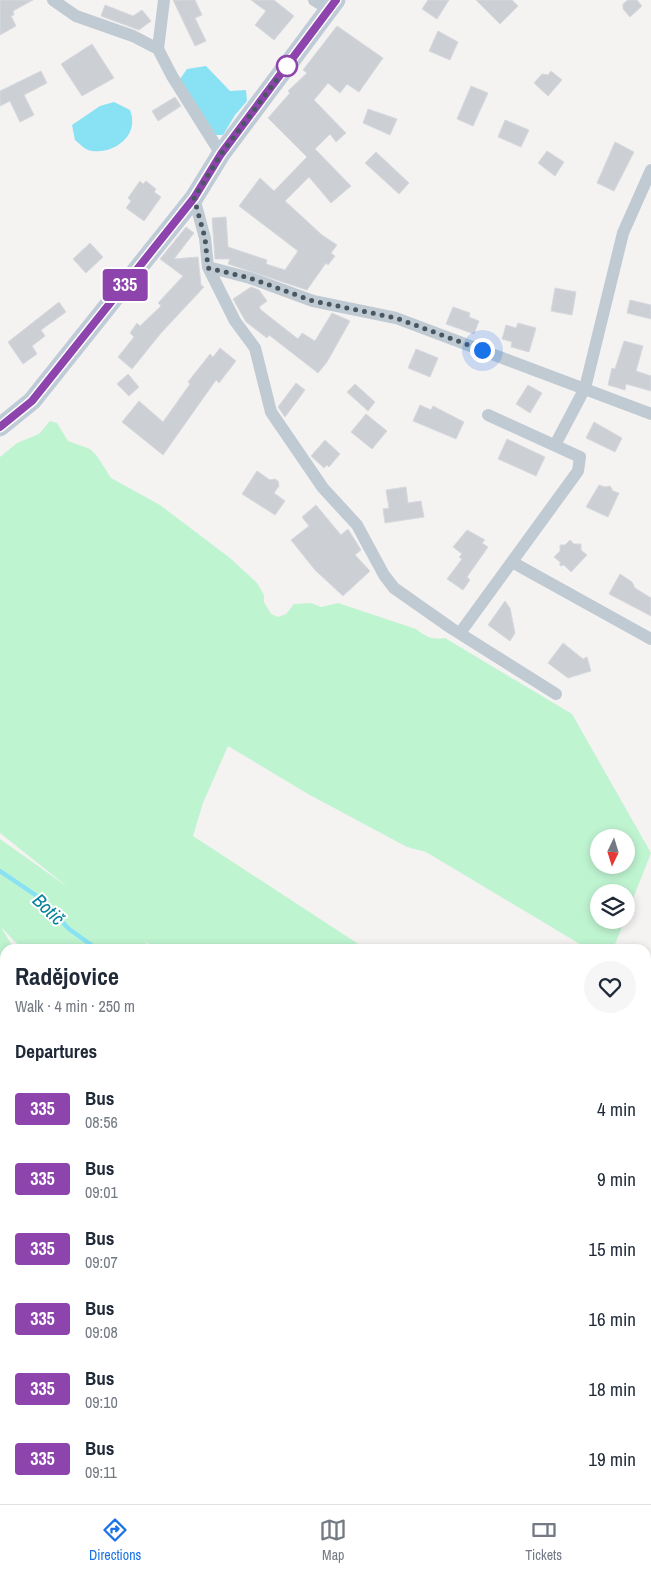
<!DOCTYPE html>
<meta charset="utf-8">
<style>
body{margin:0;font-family:"Archivo Narrow",sans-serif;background:#f6f6f7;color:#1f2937;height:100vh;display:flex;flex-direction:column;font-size:19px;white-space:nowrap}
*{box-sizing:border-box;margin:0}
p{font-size:16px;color:#747a83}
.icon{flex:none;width:28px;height:28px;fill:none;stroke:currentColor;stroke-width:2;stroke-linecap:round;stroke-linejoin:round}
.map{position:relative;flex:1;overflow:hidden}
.panel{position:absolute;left:0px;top:944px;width:651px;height:561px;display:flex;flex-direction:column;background:#fff;border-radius:15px 15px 0 0;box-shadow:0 2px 8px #0003}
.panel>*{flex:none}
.badge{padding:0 10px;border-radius:4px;font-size:18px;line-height:32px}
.needle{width:32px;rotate:184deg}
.fabs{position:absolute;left:590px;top:829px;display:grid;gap:10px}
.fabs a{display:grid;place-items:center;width:45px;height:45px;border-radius:50%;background:#fff;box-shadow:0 2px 8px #0003;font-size:25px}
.you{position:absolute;width:25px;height:25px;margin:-12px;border:4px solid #fff;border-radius:50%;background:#1a73e8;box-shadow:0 0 0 8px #1a73e833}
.map>.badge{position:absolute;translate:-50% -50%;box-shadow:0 0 0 2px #fff}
h2{padding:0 15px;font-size:19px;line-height:45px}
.round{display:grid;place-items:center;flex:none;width:52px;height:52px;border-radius:26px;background:#f6f6f7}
.summary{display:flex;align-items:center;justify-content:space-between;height:85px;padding:0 15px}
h1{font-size:24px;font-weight:700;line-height:38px}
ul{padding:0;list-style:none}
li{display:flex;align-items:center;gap:15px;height:70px;padding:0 15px}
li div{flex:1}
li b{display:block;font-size:19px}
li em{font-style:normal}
li .badge{min-width:55px;font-weight:700;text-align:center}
.dock{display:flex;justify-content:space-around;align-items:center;height:70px;border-top:1px solid #e0e1e3;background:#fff;font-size:14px;color:#747a83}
.dock a{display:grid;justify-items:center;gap:2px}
.dock .selected{color:#1a73e8}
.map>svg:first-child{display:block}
.green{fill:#bff4d1;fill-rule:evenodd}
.water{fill:#89e2f3}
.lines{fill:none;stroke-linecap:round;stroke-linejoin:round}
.stream{stroke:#89e2f3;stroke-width:4.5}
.building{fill:#ccd0d5;stroke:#d6d9de}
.street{stroke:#bfcad2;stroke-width:12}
.secondary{stroke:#bfccd7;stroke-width:19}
.line-casing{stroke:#fff;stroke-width:11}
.line{stroke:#8e44ad;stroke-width:8}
.walk{stroke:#485762;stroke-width:5;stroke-dasharray:0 9}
.stop-dot{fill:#fff;stroke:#8e44ad;stroke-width:2.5}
.labels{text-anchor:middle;stroke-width:4;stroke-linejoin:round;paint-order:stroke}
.water-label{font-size:19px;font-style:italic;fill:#04819a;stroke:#fff}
</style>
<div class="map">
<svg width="651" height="1504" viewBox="0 0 651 1504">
<rect width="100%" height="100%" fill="#f5f2f2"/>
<!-- green -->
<path class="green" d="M50,421L57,423L68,441L90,449L97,456L111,478L160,505L230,558L257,583L264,595V602L271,614L278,617L286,614L294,604L311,603L321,607L338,603L416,629C426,637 432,640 445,638L572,714L651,853L626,916V892H599V920H625L613,949H588L426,852L407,847L308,794L228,746L203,803L193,836L366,949H158L144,941L153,949H22L1,927L14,949H5V985H0V839L69,888L0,833V457L17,443L39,434ZM599,838H626V865H599Z
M0,995L5,996V1186L0,1184Z
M646,1270L651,1273V1376L646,1372Z
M646,1411L651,1414V1504H537L531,1500H646Z"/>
<!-- water -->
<path class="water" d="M206,66L230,91L246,90L247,101L235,115L223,135H216L180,79L187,69Z
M114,102L130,110C140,135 115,154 92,151C85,150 80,144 75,140L72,125L100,106Z"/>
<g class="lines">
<!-- stream -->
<path class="stream" d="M0,871L37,896L69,929L97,949
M646,1362L651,1368"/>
</g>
<!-- building -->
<path class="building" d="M0,0H33L13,11L14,15L11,16L16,26L0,35Z
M173,0H195L202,15L195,18L206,41L195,46Z
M251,0H274L294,16L274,40L255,25L266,11Z
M428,0H449L437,19L422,9Z
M476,0H512L518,6L500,24Z
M628,0H637L642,6L630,17L623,9V4Z
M105,5L133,16L142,10L151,21L139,30L101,16Z
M337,26L383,58L359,92L347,84L340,93L328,83L314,100L346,133L336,142L330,134L315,149L351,186L331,203L309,177L285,201L322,235L337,245L331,253L335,256L328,265L326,263L307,290L228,264L230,259H215L212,218L226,217L228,247L267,260L266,264L285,270L298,251L239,206L260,178L274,191L307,157L268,118L290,93L288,91L307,73L303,70Z
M438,31L458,42L450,60L429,51Z
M92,44L114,78L82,96L61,64Z
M41,71L47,83L24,95L34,115L20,122L10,101L0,106V91Z
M551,71L562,80L548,96L534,83L542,74L548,75Z
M471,86L488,93L473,126L457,119Z
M175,97L181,106L158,121L152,111Z
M368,109L397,119L390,135L363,123Z
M505,120L529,130L521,147L498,137Z
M615,142L634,152L614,191L597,183Z
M547,151L564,162L555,176L538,163Z
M376,152L409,183L399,194L365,163Z
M140,181L143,184L146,181L156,189L154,192L161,197L144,221L126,208L131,201L128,198Z
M186,227L194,233L174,259L198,257L201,285L204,287L161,333L132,369L118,357L134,337L130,333L137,323L140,326L161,306L158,303L183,276L160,259Z
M90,243L103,257L86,273L73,259Z
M251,287L259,290L267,301L259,307L261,310L298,339L302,333L315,341L332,313L350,321L327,362L318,373L269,335L267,338L246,322L233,299Z
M555,288L576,292L572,315L551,311Z
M630,300L651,305V319L627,313Z
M59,302L66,312L41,330L45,336L32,346L37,354L23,364L8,342Z
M453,307L470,313L469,317L479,321L474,334L446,324Z
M518,323L536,328L529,352L511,347L512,342L502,339L506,325L516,328Z
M624,341L643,346L636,371L651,376V391L626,384L625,390L608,385L612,368L615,369Z
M220,348L236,361L219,383L216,380L163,455L122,422L139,401L163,422L190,384L188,382L210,354L213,357Z
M416,349L438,358L430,377L408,368Z
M128,374L139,387L129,396L117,384Z
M296,383L305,390L285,417L278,407Z
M355,384L375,402L368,411L347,392Z
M528,385L542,393L530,413L516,404Z
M420,405L431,410L433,406L464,422L456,439L413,421Z
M366,414L387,431L372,449L351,432Z
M594,422L622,438L615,452L586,438Z
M507,439L545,457L536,476L498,459Z
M325,440L340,454L329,467L327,465L324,468L311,456Z
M257,471L270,480L275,479L278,481L279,486L274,493L285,501L275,515L242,494Z
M599,485L605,487L610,486L613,491L619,493L608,517L586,507Z
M406,487L408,503L421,501L424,517L385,523L383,509L389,508L386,490Z
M316,505L341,535L348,529L361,550L355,555L370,571L343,596L315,570L291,540L309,526L302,517Z
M467,530L485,540L482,543L488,547L467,577L470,580L463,590L447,579L462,559L459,557L462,554L453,547Z
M570,540L574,544H581V550L587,555L571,572L564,565L560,566V562L554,557L560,551V545H565Z
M620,574L632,582L635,588L651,598V616L609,594Z
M505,601L510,608L515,633L510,641L488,625Z
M563,643L583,659L587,657L591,671L568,678L548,663Z"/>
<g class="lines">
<!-- street -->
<path class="street" d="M53,0L76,16L133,36L158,49L172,76L221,154
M314,0L329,9
M158,49L164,0
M194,198L205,238L208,267L235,321L255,348L271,412L323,488L357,525L384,575L394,588L451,628L556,694
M208,267L250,278L313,301L396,318L651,414
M555,445L585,388L623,233L651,170
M512,562L651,639
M460,633L578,471L580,457L488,415"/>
<!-- secondary -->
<path class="secondary" d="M0,427L32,401L194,198L221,154L336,0
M0,1232L5,1240
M117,1500L118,1504"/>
</g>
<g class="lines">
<defs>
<path id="line" d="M0,427L32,401L194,198L221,154L336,0"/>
</defs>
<!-- line casing -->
<use href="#line" class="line-casing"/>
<!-- line -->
<use href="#line" class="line"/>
<!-- walk -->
<path class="walk" d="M287,66L221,154L194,198L205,238L208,268L250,278L313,301L396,318L482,350"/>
</g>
<!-- markers -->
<circle class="stop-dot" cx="287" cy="66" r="10"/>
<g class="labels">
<!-- water labels -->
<g class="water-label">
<text transform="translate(49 909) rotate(44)" y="7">Botič</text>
</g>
</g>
</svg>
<div class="fabs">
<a><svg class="needle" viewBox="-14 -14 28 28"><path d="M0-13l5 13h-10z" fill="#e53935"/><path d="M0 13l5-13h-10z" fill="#747a83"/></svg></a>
<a><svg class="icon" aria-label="layers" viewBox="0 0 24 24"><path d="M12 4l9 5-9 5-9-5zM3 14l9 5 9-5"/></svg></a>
</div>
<div class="you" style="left:482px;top:350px"></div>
<b class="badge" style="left:125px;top:285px;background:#8e44ad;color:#fff">335</b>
<section class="panel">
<div class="summary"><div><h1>Radějovice</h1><p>Walk · 4 min · 250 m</p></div><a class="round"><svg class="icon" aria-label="heart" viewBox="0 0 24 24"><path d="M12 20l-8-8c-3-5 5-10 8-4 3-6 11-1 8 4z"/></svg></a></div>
<h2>Departures</h2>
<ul>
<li><span class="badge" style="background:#8e44ad;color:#fff">335</span><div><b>Bus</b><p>08:56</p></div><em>4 min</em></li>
<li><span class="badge" style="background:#8e44ad;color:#fff">335</span><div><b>Bus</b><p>09:01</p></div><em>9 min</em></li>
<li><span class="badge" style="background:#8e44ad;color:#fff">335</span><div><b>Bus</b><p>09:07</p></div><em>15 min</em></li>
<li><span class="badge" style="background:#8e44ad;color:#fff">335</span><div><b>Bus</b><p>09:08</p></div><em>16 min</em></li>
<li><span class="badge" style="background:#8e44ad;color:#fff">335</span><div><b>Bus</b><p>09:10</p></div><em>18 min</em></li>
<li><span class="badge" style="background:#8e44ad;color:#fff">335</span><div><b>Bus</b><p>09:11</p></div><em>19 min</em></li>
</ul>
</section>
</div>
<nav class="dock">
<a class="selected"><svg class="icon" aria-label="directions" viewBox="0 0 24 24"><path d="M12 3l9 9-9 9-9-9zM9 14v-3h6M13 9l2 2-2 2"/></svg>Directions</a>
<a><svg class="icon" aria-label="map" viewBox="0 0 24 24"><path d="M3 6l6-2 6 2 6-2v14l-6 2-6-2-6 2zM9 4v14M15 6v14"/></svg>Map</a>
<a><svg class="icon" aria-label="tickets" viewBox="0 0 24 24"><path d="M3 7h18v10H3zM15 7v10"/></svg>Tickets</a>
</nav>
